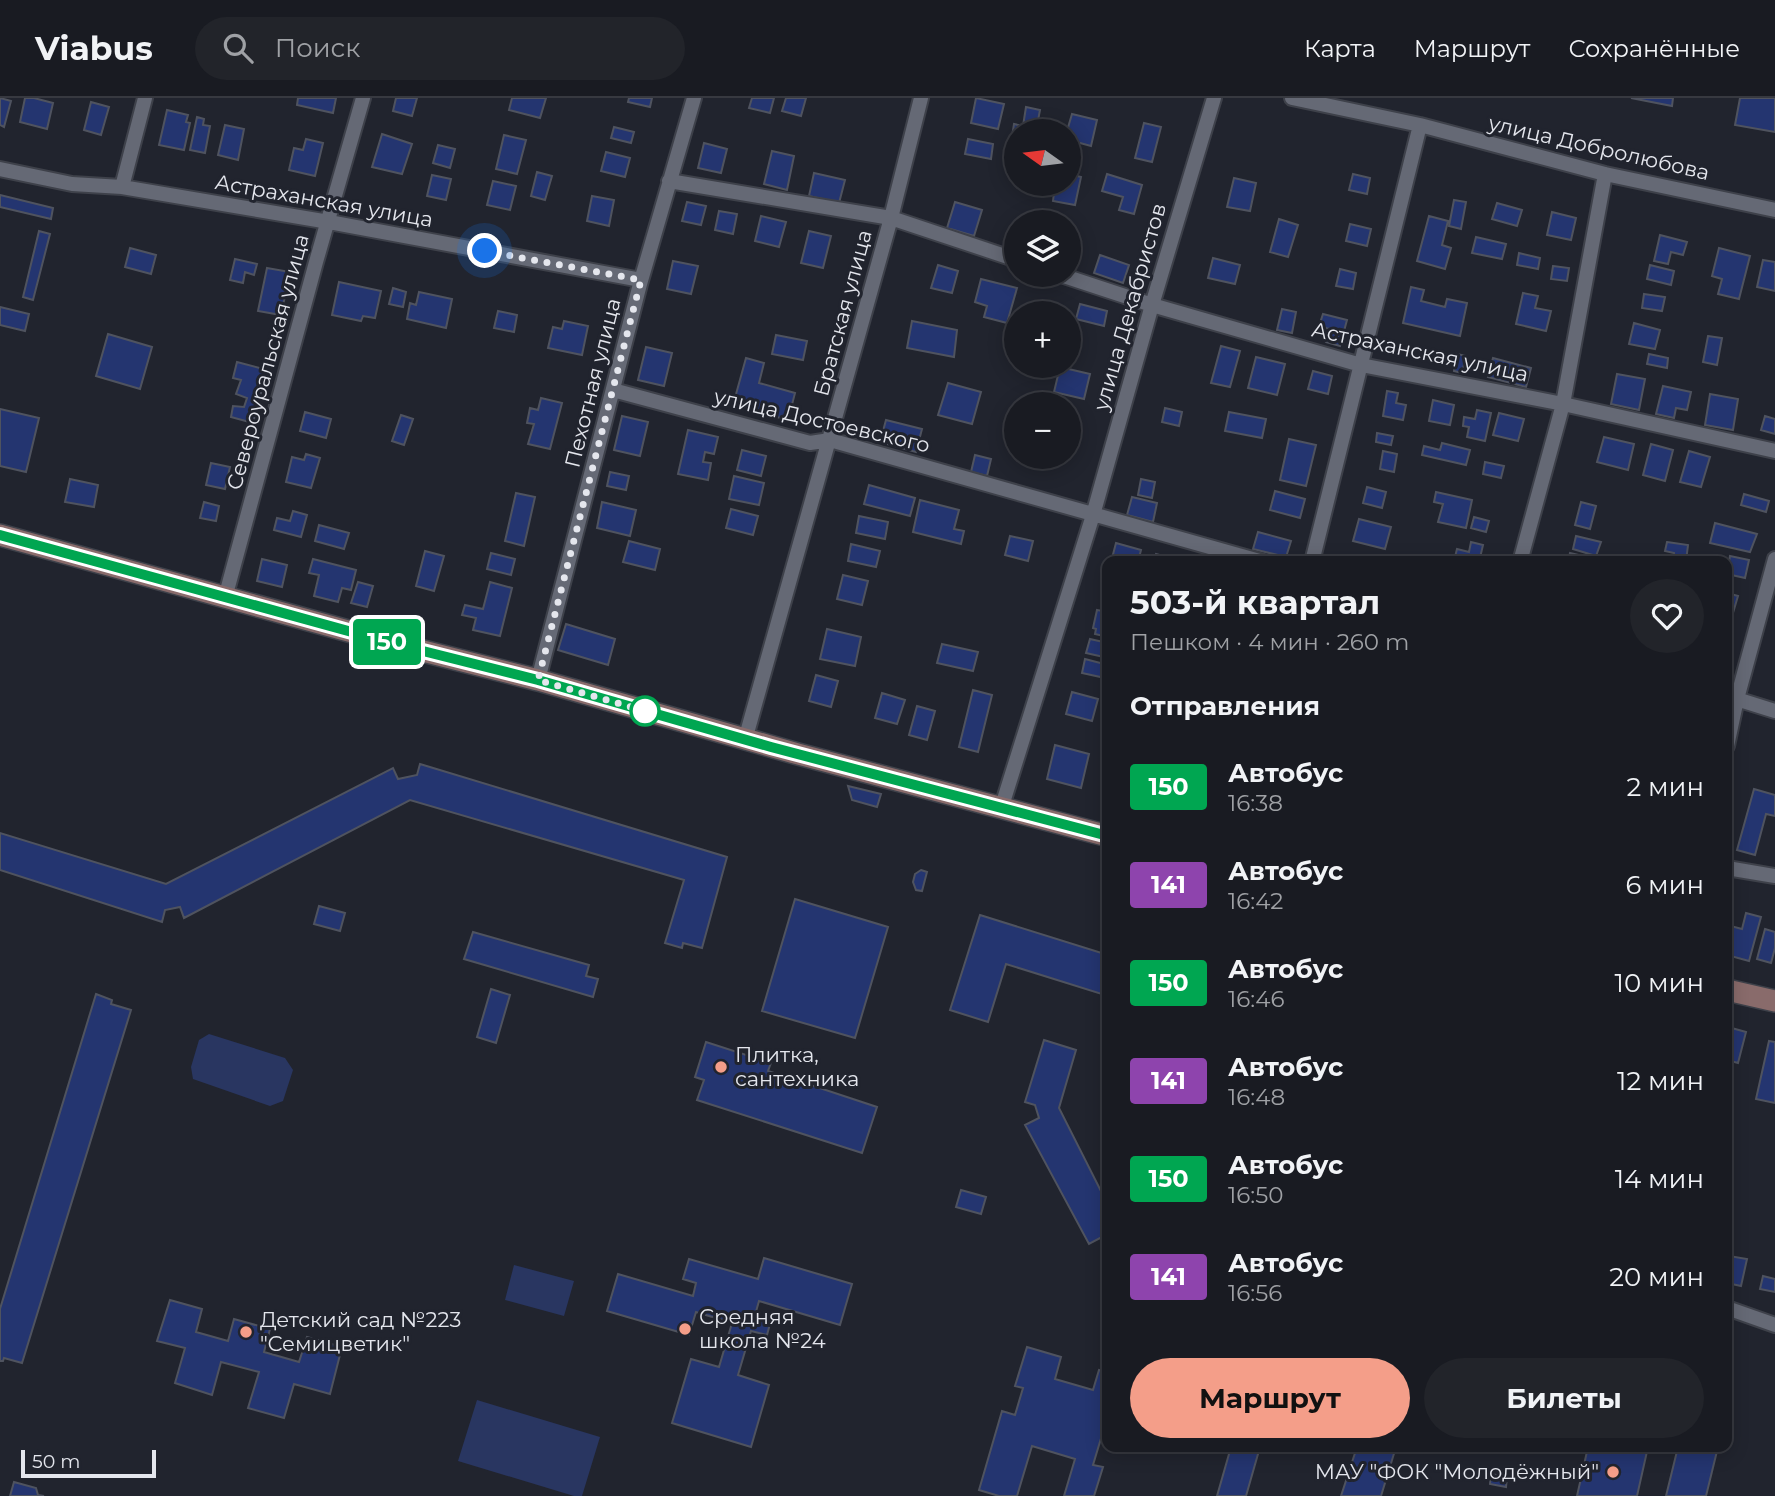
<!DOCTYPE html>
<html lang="ru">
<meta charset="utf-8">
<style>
body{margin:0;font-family:Montserrat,sans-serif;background:#22242a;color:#f1f3f6;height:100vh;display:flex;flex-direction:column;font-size:26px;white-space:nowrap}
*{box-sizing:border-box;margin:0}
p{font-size:23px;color:#9fa1a5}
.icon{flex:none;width:38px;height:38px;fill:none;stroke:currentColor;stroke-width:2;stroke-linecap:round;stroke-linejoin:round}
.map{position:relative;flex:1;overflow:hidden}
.details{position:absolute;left:1102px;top:458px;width:630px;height:896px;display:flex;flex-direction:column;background:#191b22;border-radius:14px;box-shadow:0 4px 18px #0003,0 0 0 2px #373940}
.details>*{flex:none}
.badge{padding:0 14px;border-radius:5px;font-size:24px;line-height:46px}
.needle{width:46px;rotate:284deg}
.fabs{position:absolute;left:1004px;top:21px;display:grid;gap:14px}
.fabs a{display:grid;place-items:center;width:77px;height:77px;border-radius:50%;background:#191b22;box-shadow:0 4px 18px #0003,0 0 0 2px #373940;font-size:35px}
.scale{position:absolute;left:21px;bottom:18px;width:135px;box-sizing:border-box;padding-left:7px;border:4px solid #e4e6ed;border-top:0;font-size:19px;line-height:24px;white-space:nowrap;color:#e4e6ed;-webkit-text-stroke:5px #21242e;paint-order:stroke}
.you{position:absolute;width:35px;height:35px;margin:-18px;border:5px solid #fff;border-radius:50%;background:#1a73e8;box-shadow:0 0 0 10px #1a73e833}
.map>.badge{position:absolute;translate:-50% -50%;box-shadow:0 0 0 4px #fff}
h2{padding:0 28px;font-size:26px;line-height:63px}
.round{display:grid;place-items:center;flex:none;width:74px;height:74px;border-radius:37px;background:#22242a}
.summary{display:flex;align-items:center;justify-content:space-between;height:119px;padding:0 28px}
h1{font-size:33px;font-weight:700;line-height:52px}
.action{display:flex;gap:14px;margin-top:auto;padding:14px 28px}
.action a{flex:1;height:80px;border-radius:42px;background:#f49e89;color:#111;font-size:28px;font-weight:700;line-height:80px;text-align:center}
.action a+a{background:#22242a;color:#f1f3f6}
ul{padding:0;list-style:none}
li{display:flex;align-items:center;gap:21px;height:98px;padding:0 28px}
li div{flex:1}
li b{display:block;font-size:26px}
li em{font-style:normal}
li .badge{min-width:77px;font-weight:700;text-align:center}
header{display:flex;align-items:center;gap:42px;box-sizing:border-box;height:98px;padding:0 35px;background:#191b22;border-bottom:2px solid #373940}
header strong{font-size:33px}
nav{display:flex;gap:38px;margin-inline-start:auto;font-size:24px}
.search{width:490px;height:63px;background:#22242a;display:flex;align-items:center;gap:18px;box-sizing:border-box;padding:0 24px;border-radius:38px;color:#9fa1a5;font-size:26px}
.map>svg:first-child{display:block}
.green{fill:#293661}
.building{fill:#243570;stroke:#4f535f;stroke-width:2}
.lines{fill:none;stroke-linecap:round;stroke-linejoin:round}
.street-casing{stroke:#3e414a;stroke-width:18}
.secondary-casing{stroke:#3e414a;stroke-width:24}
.street{stroke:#656975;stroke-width:14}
.secondary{stroke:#896b6b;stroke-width:21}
.line-casing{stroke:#fff;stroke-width:16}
.line{stroke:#00a651;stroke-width:10}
.walk{stroke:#e4e6ed;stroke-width:7;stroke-dasharray:0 12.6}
.stop-dot{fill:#fff;stroke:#00a651;stroke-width:3.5}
.poi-dot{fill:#f49e89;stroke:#21242e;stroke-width:2.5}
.labels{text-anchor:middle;stroke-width:6;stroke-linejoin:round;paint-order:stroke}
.street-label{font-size:21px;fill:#e4e6ed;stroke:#21242e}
.poi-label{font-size:21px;fill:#e4e6ed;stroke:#21242e;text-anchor:start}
</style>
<header>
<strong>Viabus</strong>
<div class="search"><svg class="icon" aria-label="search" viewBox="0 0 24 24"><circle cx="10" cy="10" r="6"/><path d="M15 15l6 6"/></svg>Поиск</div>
<nav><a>Карта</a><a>Маршрут</a><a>Сохранённые</a></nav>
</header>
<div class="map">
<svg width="1775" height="1398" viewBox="0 0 1775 1398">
<rect width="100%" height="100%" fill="#21242e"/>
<!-- green -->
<path class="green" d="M209,936L285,960L293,972L283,1003L270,1008L193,981L191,969L199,942Z
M514,1167L574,1183L564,1218L505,1202Z
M477,1302L600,1339L582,1398H574L458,1363Z"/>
<!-- building -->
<path class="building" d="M0,0L11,3L4,29L0,27Z
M25,0H34L53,5L47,31L20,24Z
M298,0H336L333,15L297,7Z
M396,0H417L412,18L393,13Z
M512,0H546L540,20L509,12Z
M629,0H652L650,9L628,4Z
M752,0H774L770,15L749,10Z
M786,0H806L801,18L782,13Z
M976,0L1004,6L998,31L971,25Z
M1631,0H1673L1672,8Z
M1740,0H1775V34L1735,27Z
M91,4L109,9L101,37L84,32Z
M1026,9L1040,12L1036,33H1017V46L1011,45L1014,26L1023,28Z
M167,12L188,17L186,24L190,25L184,52L159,47Z
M1072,16L1097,22L1091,48L1069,42V33H1067Z
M197,19L204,21L203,27L210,28L205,55L190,52Z
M1144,25L1161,29L1152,64L1135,60Z
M225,27L244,31L238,62L218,57Z
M614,29L634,34L631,45L611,40Z
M382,36L412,46L402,76L372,69Z
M504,37L526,42L517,76L496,71Z
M306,41L323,45L315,78L289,72L294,50L303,52Z
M968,41L993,46L991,61L965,56Z
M704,45L727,51L721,75L698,70Z
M438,47L455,51L450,70L433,65Z
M772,53L794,58L787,92L764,86Z
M606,54L630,60L625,79L601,73Z
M537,74L552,78L545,102L531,98Z
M814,75L845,82L839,105L809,98Z
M1069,76L1081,79L1075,107L1053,103L1055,87L1063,89L1064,86H1069Z
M1107,76L1142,87L1134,116L1119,112L1123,99L1102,93Z
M1353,76L1370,80L1367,96L1349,92Z
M432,77L451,81L446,102L427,98Z
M1234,80L1256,85L1250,113L1227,109Z
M493,83L516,88L510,112L487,107Z
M0,97L53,110L51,121L0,109Z
M592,98L614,102L609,128L587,123Z
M1454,102L1466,104L1461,131L1449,128Z
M687,104L706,108L701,127L682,123Z
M955,104L982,112L974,138L947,130Z
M1497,105L1522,112L1517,128L1492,121Z
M719,113L737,116L733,136L715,132Z
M1552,114L1576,120L1571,142L1547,137Z
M761,118L786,124L779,149L755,143Z
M1429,118L1448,123L1442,147L1451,150L1445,171L1417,163Z
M1279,121L1298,127L1288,159L1270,154Z
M1350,126L1371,131L1367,148L1346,143Z
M1011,131L1017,133V154L1005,150Z
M39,133L50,136L33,202L23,199Z
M809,133L831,138L823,170L801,165Z
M1660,137L1687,144L1683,157L1671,154L1668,166L1654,163Z
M1476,139L1506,146L1502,161L1472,155Z
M130,150L156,157L151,176L125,169Z
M1719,150L1750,158L1739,201L1718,196L1722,181L1712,178Z
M1519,155L1540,160L1538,171L1517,167Z
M1100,157L1129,167L1123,185L1094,175Z
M1213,160L1240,167L1235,186L1208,180Z
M235,161L257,166L254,177L245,174L243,185L230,182Z
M1763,162L1775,164V193L1757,189Z
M673,163L698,168L691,196L667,191Z
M938,167L958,173L952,195L931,190Z
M1650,167L1674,173L1671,187L1647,181Z
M1553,168L1569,170L1567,183L1551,181Z
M267,170L290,174L281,217L258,213Z
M1340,171L1356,175L1353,191L1336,188Z
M981,181L1017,190L1007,225L984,219L987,208L975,204Z
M339,184L381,193L375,220L363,218L361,223L332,217Z
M1411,189L1424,192L1421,203L1445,209L1447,201L1467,205L1460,238L1403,225Z
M393,190L406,194L403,209L389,206Z
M419,194L452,201L446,230L407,221L410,205L416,207Z
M1523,195L1538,198L1535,210L1551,213L1546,233L1516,226Z
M1644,196L1665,199L1662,213L1642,210Z
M1080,206L1107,213L1104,228L1076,221Z
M0,209L29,216L25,233L0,227Z
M1282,211L1296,214L1292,235L1277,232Z
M498,213L517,217L514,234L494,230Z
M1323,216L1347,222L1340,248L1326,244L1329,231L1319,228Z
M564,223L588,228L582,257L548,250L553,229L562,231Z
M912,223L957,232L954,259L907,250Z
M1634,225L1660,232L1655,251L1629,246Z
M108,236L152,249L140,291L96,278Z
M776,237L807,243L803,262L772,256Z
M1708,238L1722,240L1717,267L1703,264Z
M1221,248L1240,253L1230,289L1211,285Z
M646,249L672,255L664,288L638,282Z
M1457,256L1466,258L1462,275L1454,273Z
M1649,256L1668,260L1667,270L1647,266Z
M1256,259L1285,266L1277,297L1248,290Z
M746,260L764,265L759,285L795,295L788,322L733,307Z
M1493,260L1531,270L1526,289L1488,279Z
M237,264L267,272L253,325L231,319L233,308L244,309L247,300L236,296L241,282L233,280Z
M1060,269L1090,276L1084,301L1054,294Z
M1313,273L1332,278L1328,296L1308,291Z
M1617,276L1645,281L1639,312L1611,306Z
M948,285L981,294L972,326L938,317Z
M1663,288L1691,294L1687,312L1676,310L1674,320L1656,316Z
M1387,293L1398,295L1396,305L1406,307L1403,322L1383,318Z
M1710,296L1738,301L1733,332L1705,327Z
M541,300L562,305L550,351L528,346L534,326L527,325L530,310L538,312Z
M1433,302L1454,307L1450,327L1429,323Z
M1165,310L1182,314L1179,328L1162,324Z
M0,311L39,320L26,374L0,368Z
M1477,312L1491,315L1485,343L1467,339L1469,329L1463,328L1464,319L1475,321Z
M305,314L331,321L326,340L300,333Z
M1229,314L1266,321L1262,340L1225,333Z
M1499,315L1524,321L1518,343L1493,337Z
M401,317L413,321L404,347L392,343Z
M622,318L648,324L640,358L614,352Z
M1765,318L1775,321V336L1761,332Z
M886,322L922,331L916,354L880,344Z
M688,332L718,339L714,356L705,354L703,364L711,365L708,382L678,376Z
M1377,335L1393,338L1391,347L1376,344Z
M1604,339L1634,346L1628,372L1597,364Z
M1289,341L1316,347L1306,388L1280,382Z
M1442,345L1470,352L1466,367L1422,357L1424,348L1440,352Z
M1651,346L1673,352L1665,383L1643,377Z
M742,352L766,358L761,378L737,372Z
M1383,353L1397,356L1394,374L1380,371Z
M1689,353L1710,359L1701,389L1680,384Z
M306,356L320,360L311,390L286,384L292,359L304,362Z
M975,357L991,361L987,378L971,374Z
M1485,364L1504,368L1501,380L1483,376Z
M211,365L230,369L225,391L206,387Z
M610,374L629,378L626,392L607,388Z
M734,378L764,385L759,407L729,401Z
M70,381L98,387L94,409L65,404Z
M1141,381L1155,384L1152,400L1138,397Z
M869,387L915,400L910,418L864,406Z
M1367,389L1386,394L1382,410L1363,405Z
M1275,393L1305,401L1300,420L1270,412Z
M1436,394L1472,402L1466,430L1438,424L1443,406L1434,404Z
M516,395L535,399L524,448L505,443Z
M1744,396L1769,403L1766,414L1741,407Z
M1132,399L1157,405L1153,424L1127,417Z
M920,402L959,412L954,431L964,433L961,446L913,434Z
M204,404L219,408L216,423L200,420Z
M602,404L636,412L630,438L597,430Z
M1581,404L1596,408L1590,431L1575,427Z
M731,411L758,418L753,437L726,430Z
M293,413L307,417L301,439L274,432L277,420L290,423Z
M859,418L888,424L885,441L856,435Z
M1474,419L1489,423L1486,434L1471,430Z
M1359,421L1391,429L1385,451L1353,443Z
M1715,425L1757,436L1750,454L1710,445Z
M319,427L349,435L344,451L315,443Z
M1258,434L1291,443L1286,459L1253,451Z
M1010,438L1033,443L1028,463L1005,457Z
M1576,438L1601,444L1596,458L1573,451Z
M629,443L660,451L655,472L623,464Z
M1471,444L1483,447L1479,464L1455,459L1457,451L1469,454Z
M1667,444L1688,447L1686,463L1673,461L1674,455L1665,453Z
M1116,445L1141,452L1138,464H1111Z
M851,446L880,453L876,469L848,463Z
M425,453L444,458L434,493L416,488Z
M491,455L515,461L511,477L487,471Z
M1570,455L1592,460L1591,464H1568Z
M1156,456L1185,464H1153Z
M1730,458L1749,462L1745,480L1727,476Z
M262,461L287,467L282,489L257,483Z
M313,461L356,472L351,492L342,490L338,504L314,498L319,477L309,475Z
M843,477L868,483L862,507L837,501Z
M358,484L373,488L367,509L351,505Z
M490,484L512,490L500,538L473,532L476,520L462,517L465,507L483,511Z
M1727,495L1738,498L1733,515L1727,513Z
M1097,512L1108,514V539L1095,536L1096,531L1093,530Z
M566,526L615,541L608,567L558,552Z
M827,531L861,539L855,568L820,561Z
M1090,541L1108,545V560L1086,555Z
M942,546L978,554L973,573L937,565Z
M1085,561L1108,567L1105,580L1082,575Z
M816,577L838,583L831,609L809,603Z
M973,592L992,597L978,654L959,649Z
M1072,594L1098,601L1092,623L1066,616Z
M882,595L905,602L897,626L875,620Z
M917,608L935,613L927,642L909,637Z
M1055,647L1089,656L1081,690L1047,681Z
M420,666L727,759L702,850L683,845L682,850L665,845L684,782L410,702L184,820L180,809L165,812L162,824L0,772V735L166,786L393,670L398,681L417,677Z
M848,688L881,696L877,709L852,702Z
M1754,691L1775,697V718L1766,716L1755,757L1737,752Z
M921,772L927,774L922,793L916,792L913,784L915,776Z
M795,801L888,829L855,940L762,913Z
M319,808L345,815L340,833L314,826Z
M1746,815L1761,819L1749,863L1727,857V827L1742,831Z
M980,817L1108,857V898L1006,866L988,924L950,912Z
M1765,831L1775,834V850L1771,865L1757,861Z
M473,834L589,867L586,878L598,881L593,899L464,861Z
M491,891L510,897L496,945L477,939Z
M96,896L112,902L111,906L131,912L22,1265L4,1260L3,1263H0V1211Z
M1728,929L1746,934L1738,965L1727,962Z
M1044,942L1076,952L1059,1010L1108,1107V1147L1100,1140L1089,1146L1025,1027L1039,1020L1035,1007L1025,1004Z
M1769,943L1775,944V1005L1756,1001Z
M706,944L771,965L768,973L877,1009L862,1055L697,1002L704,982L695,979Z
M961,1092L986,1099L981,1116L956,1109Z
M1729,1158L1747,1161L1741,1188L1727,1185Z
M764,1160L852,1186L840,1227L759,1203L755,1217L771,1222L767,1237L751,1233L738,1277L769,1287L751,1349L672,1325L691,1261L719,1269L732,1225L696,1214L689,1237L607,1213L618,1176L693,1198L696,1185L683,1181L689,1161L758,1181Z
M1763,1178L1775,1181V1194L1760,1191Z
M170,1202L202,1211L196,1234L228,1243L234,1221L270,1231L264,1254L299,1264L307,1239L342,1249L330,1296L294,1286L284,1320L248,1310L259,1274L221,1264L212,1297L175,1285L185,1250L157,1243Z
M1027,1249L1061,1259L1055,1281L1093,1292L1099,1272L1108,1274V1317L1093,1367L1103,1369L1094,1398H1064L1075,1361L1032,1348L1017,1398H999L979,1392L1002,1313L1015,1317L1023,1290L1015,1288Z
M1231,1349H1260L1246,1398H1217Z
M1357,1349H1396L1381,1398H1341Z
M1588,1349H1648L1637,1398H1577Z
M1678,1349H1718L1706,1398H1666Z
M1491,1376L1507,1379L1506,1389L1490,1386Z
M14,1384L36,1390L38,1397L44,1398H10Z"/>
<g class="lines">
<defs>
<path id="street" d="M1292,0L1420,27L1605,76L1775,112
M0,71L72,86L122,89L329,124L641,182
M669,83L891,120L1017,162
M122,89L145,0
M1061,177L1152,207L1361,267L1563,306L1775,353
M613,292L810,345L830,342L1263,464
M1312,464L1420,27
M1520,464L1563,306L1605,76
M225,500L316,164L363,0
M538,582L640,186L694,0
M1727,598L1775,613
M745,642L891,120L921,0
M1727,648L1737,601L1775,461
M1001,711L1093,417L1152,207L1214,0
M1727,770L1775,778
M1727,1210L1775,1227"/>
<path id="secondary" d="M0,437L399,547L538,582L798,656L1108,738
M1727,892L1775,903"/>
</defs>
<!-- street casing -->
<use href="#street" class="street-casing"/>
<!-- secondary casing -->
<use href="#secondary" class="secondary-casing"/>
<!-- street -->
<use href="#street" class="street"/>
<!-- secondary -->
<use href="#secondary" class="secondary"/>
</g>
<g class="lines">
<defs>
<path id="line" d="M0,437L399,547L538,582L771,649L1108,738"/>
</defs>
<!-- line casing -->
<use href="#line" class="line-casing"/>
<!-- line -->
<use href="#line" class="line"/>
<!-- walk -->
<path class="walk" d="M485,153L641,182L538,582L645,613"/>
</g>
<!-- markers -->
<circle class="stop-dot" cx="645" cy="613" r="14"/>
<g class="poi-dot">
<circle cx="721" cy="969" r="7"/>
<circle cx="685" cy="1231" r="7"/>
<circle cx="246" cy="1234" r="7"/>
<circle cx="1613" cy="1374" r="7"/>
</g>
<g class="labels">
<!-- street labels -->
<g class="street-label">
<text transform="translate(1599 50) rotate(13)" y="7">улица Добролюбова</text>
<text transform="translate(324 103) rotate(10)" y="7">Астраханская улица</text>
<text transform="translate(1130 209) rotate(-74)" y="7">улица Декабристов</text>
<text transform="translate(843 215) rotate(-75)" y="7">Братская улица</text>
<text transform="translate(1420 254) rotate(12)" y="7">Астраханская улица</text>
<text transform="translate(268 264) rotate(-75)" y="7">Североуральская улица</text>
<text transform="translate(593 285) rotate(-76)" y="7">Пехотная улица</text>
<text transform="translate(822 323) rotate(13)" y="7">улица Достоевского</text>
</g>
<!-- poi labels -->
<g class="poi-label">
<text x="735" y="964">Плитка,<tspan x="735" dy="24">сантехника</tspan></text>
<text x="699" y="1226">Средняя<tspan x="699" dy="24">школа №24</tspan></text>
<text x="260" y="1229">Детский сад №223<tspan x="260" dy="24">"Семицветик"</tspan></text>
<text x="1599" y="1381" text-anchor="end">МАУ "ФОК "Молодёжный"</text>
</g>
</g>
</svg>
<div class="fabs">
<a><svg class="needle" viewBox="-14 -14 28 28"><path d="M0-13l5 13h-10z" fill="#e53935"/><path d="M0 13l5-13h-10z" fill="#9fa1a5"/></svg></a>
<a><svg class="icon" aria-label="layers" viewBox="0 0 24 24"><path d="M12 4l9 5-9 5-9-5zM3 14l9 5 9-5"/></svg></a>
<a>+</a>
<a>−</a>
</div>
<div class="scale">50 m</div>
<div class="you" style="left:485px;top:153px"></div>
<b class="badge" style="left:387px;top:544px;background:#00a651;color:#fff">150</b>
<section class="details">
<div class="summary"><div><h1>503-й квартал</h1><p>Пешком · 4 мин · 260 m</p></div><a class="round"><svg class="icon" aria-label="heart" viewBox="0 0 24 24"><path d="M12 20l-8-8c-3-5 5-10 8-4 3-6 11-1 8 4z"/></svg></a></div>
<h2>Отправления</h2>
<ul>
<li><span class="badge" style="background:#00a651;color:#fff">150</span><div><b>Автобус</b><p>16:38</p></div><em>2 мин</em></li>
<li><span class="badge" style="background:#8e44ad;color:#fff">141</span><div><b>Автобус</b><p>16:42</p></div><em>6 мин</em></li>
<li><span class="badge" style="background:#00a651;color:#fff">150</span><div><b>Автобус</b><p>16:46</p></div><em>10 мин</em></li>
<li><span class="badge" style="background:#8e44ad;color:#fff">141</span><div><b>Автобус</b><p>16:48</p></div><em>12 мин</em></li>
<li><span class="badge" style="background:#00a651;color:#fff">150</span><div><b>Автобус</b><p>16:50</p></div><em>14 мин</em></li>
<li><span class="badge" style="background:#8e44ad;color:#fff">141</span><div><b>Автобус</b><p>16:56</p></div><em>20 мин</em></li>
</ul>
<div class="action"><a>Маршрут</a><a>Билеты</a></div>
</section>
</div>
